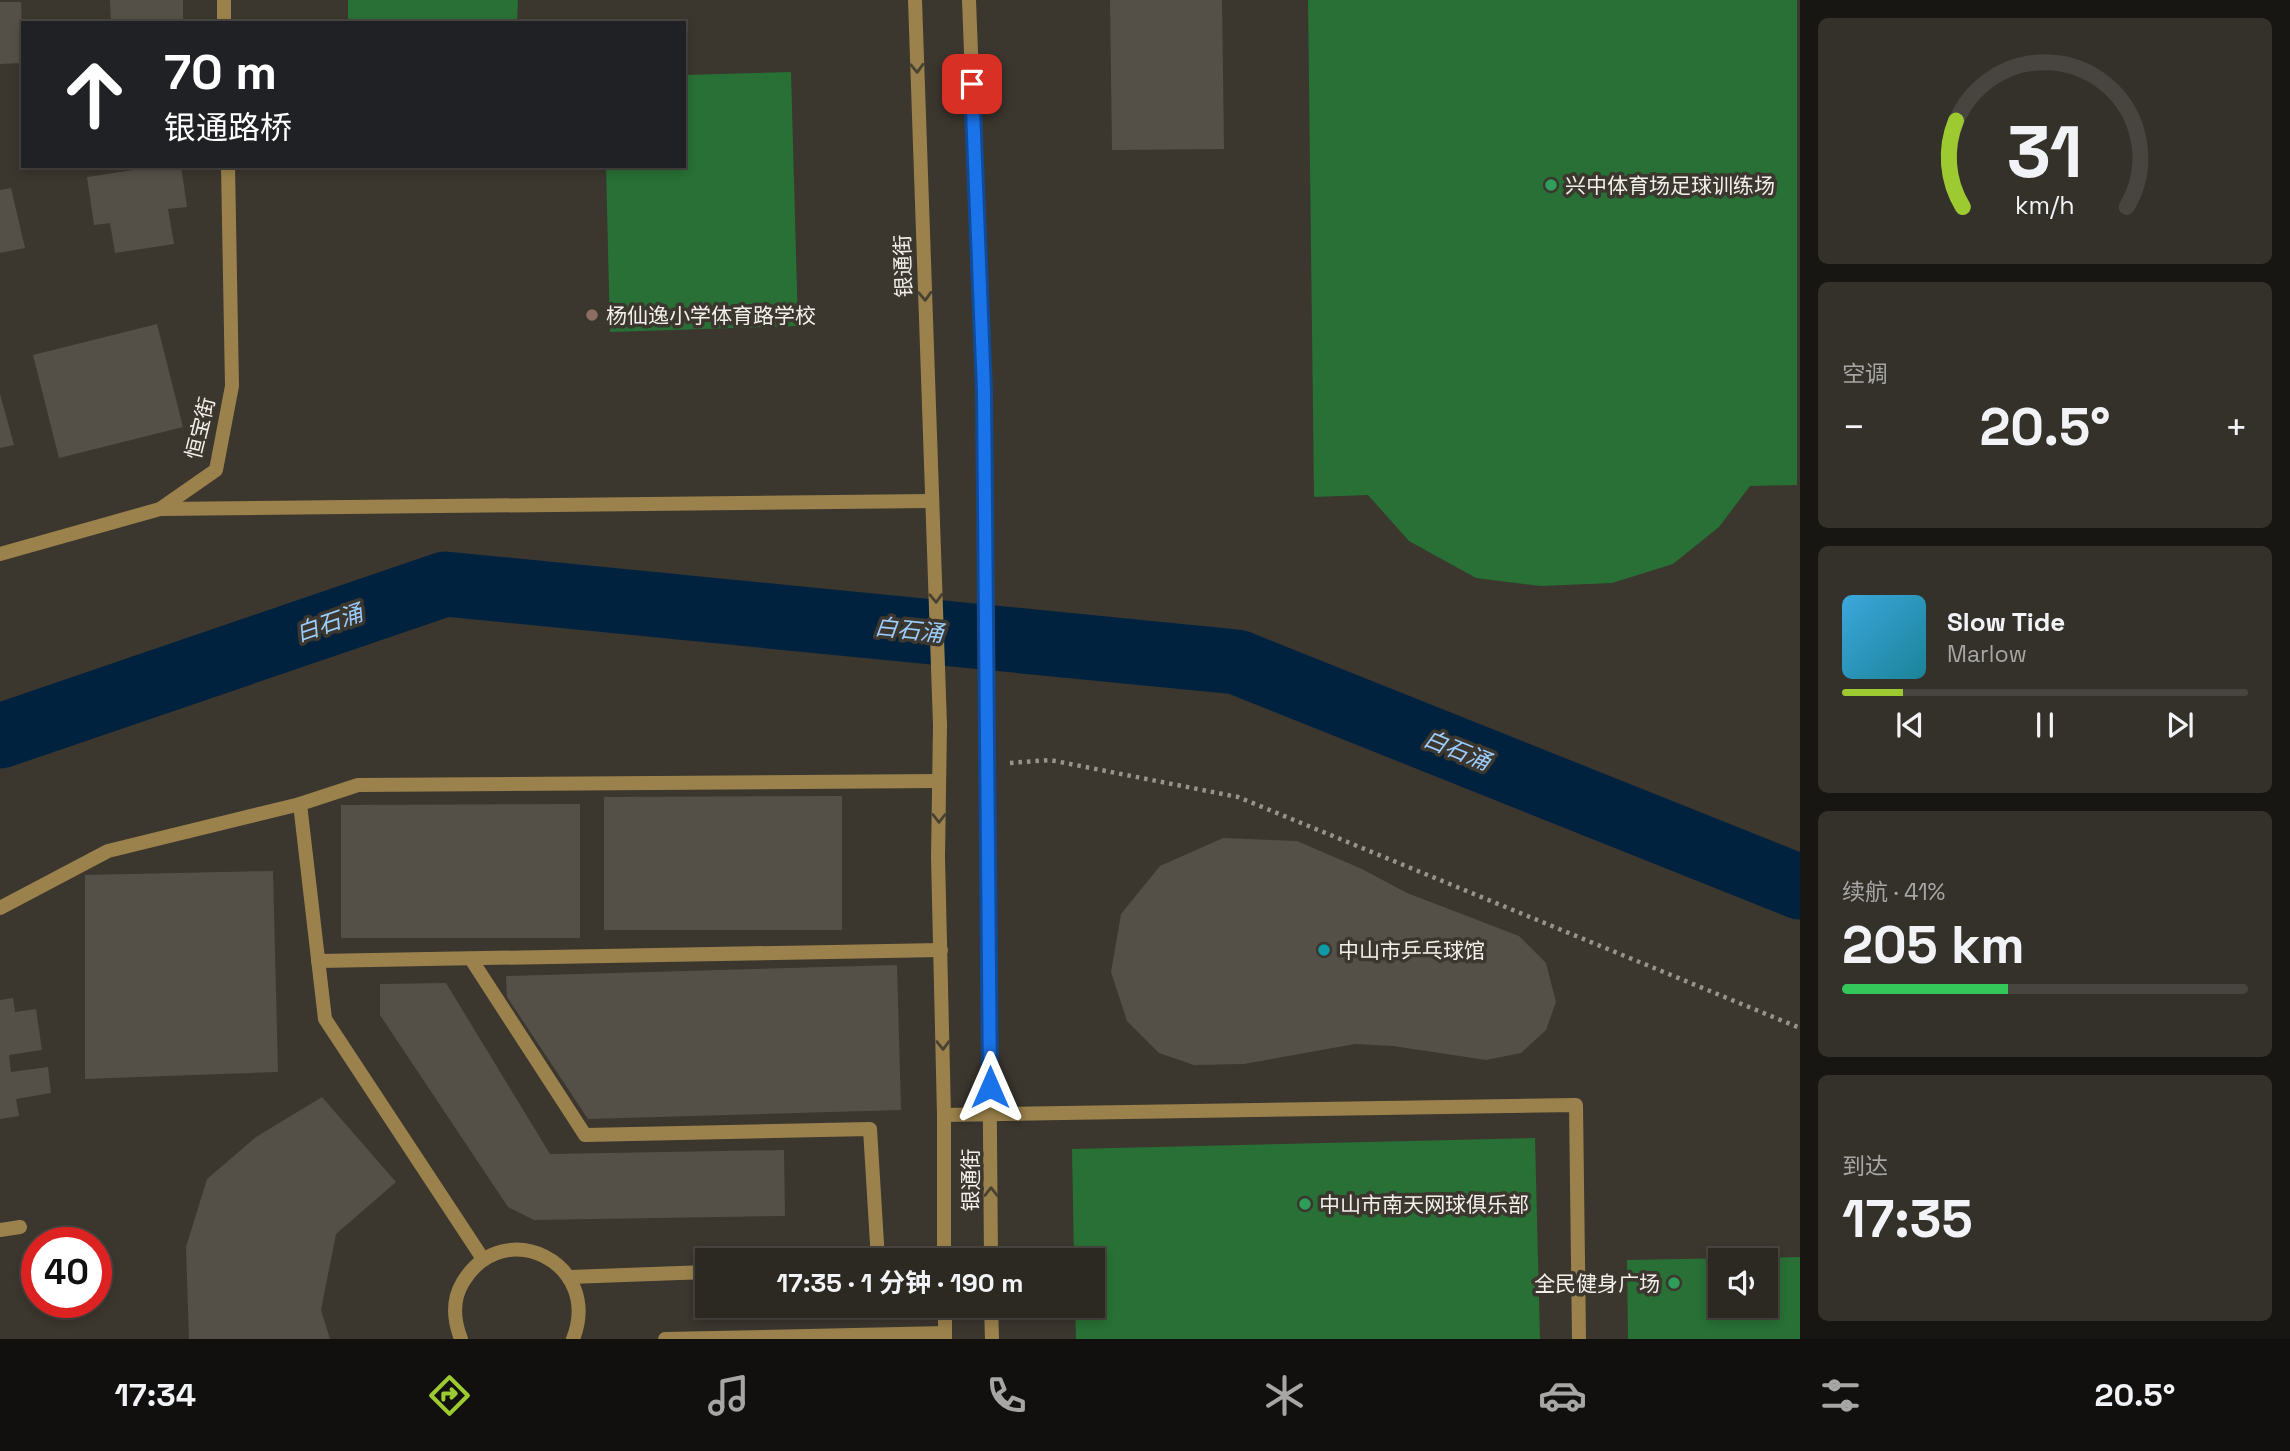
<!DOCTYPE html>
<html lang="zh">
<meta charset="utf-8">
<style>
:root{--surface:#2c2822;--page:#34302a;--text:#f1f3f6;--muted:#a6a6a5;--line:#484440;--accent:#9dca30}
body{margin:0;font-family:"Space Grotesk","Noto Sans SC",sans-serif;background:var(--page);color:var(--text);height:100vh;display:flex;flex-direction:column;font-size:26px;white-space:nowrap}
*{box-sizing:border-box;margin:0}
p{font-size:23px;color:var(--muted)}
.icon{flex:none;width:38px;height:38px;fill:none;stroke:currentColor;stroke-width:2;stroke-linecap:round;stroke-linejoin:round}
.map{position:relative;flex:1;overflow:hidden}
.side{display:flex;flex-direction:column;gap:18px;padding:18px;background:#181613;width:490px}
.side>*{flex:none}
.guide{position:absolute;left:21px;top:21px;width:665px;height:147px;border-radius:0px;box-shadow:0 4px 10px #0003,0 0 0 2px var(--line);background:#202124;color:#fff;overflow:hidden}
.tools{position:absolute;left:1708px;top:1248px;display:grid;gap:14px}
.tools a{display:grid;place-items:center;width:70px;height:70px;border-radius:0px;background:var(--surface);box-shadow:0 4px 10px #0003,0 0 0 2px var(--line);font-size:35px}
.speed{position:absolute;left:21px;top:1227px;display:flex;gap:14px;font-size:35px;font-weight:700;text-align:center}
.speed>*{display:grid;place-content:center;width:91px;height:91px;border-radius:50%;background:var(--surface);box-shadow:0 4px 10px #0003,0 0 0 2px var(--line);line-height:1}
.speed .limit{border:10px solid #d22;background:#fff;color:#111}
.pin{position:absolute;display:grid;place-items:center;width:60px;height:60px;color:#fff;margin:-30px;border-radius:14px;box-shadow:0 4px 10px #0006}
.me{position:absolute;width:77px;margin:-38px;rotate:0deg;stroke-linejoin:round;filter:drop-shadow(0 0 5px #0008)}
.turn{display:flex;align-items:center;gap:24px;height:147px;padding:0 28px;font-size:32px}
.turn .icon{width:91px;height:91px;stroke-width:2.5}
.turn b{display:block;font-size:49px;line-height:60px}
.big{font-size:52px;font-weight:700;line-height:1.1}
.side .tile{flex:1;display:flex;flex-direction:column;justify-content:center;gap:10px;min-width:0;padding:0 24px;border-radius:10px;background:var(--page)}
.side .dial{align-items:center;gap:0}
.dial svg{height:182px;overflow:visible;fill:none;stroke:var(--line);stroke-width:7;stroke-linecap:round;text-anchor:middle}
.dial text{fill:var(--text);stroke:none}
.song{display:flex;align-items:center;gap:21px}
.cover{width:84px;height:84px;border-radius:10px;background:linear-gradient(135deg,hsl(200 70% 55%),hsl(190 70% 35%))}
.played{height:7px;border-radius:4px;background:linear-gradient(90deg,var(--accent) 15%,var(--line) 15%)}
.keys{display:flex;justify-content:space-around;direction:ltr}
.heat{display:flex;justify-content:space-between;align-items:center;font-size:38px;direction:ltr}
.charge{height:10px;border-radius:5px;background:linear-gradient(90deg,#34c759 41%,var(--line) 0)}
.trip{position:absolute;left:695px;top:1248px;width:410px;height:70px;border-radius:0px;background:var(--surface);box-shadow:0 4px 10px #0003,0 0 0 2px var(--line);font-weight:700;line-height:70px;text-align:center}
.tabs{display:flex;height:112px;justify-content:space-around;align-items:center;background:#12100e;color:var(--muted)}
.tabs .icon{width:49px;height:49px}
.tabs .selected{color:var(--accent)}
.tabs b{font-size:32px;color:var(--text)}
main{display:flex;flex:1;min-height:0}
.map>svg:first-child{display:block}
.green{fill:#287035;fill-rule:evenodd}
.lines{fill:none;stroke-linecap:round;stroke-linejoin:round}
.river{stroke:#00223f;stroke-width:65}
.building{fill:#555047}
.path{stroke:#97938d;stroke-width:4.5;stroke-dasharray:3.5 5;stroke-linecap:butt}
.minor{stroke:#9b824c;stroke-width:14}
.tertiary{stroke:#9b824c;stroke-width:14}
.oneway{stroke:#494132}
.route-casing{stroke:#114b97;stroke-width:18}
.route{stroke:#1a73e8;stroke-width:12}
.leisure-dot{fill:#2e9e5b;stroke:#3b362e;stroke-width:2.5}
.education-dot{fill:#8d6e63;stroke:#3b362e;stroke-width:2.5}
.culture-dot{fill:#0f9aa8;stroke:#3b362e;stroke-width:2.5}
.labels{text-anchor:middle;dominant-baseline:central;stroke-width:7;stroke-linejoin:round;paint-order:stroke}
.poi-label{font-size:21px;fill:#f3f0eb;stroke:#3b362e;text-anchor:start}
.street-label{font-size:21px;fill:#f3f0eb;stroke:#3b362e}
.water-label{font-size:23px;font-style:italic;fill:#9accfd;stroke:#3b362e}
</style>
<main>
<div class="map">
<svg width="1800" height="1339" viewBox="0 0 1800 1339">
<rect width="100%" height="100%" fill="#3b362e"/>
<!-- green -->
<g class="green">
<polygon points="348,0 518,0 517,23 348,23"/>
<polygon points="1308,0 1797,0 1797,485 1750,486 1719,527 1673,564 1612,583 1541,586 1476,578 1409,541 1368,495 1314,497"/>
<polygon points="791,72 798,326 610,332 606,166 684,166 684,75"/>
<polygon points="1535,1138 1540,1339 1076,1339 1075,1306 1092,1306 1092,1260 1074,1260 1072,1149"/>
<path d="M1800,1257V1339H1628L1627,1260ZM1766,1260V1306H1720V1260Z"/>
</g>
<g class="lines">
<!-- river -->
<polyline class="river" points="0,736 445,584 1237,662 1800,887"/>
</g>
<!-- building -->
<g class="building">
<polygon points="110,0 183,0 183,23 111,23"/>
<polygon points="1110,0 1222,0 1224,149 1112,150"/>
<polygon points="0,2 21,2 23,63 0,64"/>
<polygon points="160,166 181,166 187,207 168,209 174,244 115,253 110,223 94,225 87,177"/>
<polygon points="11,188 25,248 0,253 0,190"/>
<polygon points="157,324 183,427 59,458 33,355"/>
<polygon points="0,394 14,445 0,448"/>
<polygon points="842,796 842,930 604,930 604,797"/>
<polygon points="580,804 580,938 341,938 341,805"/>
<polygon points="1223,838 1297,841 1362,869 1407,893 1519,936 1546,963 1556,1002 1546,1030 1521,1053 1486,1060 1393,1046 1355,1044 1244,1064 1194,1065 1159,1053 1127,1021 1111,972 1121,914 1160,866"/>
<polygon points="273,871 278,1072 85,1079 85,875"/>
<polygon points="897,965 901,1110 588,1119 507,997 506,976"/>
<polygon points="446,983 550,1154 784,1150 785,1216 534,1220 508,1207 380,1015 380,984"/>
<polygon points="13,998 15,1012 36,1009 42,1050 9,1055 11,1072 48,1067 51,1093 16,1099 19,1116 0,1119 0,1000"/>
<polygon points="322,1097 396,1182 336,1234 321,1310 330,1339 189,1339 186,1247 207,1179 256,1137"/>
</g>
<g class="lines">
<!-- path -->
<polyline class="path" points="1010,763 1050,760 1238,797 1800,1028"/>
<!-- minor -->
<g class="minor">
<polyline points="224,0 224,23"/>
<polyline points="160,509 931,501"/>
<polyline points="0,554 160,509 216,470 232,386 228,166"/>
<polyline points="300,804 325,1019 483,1259"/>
<polyline points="0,908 108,851 300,804 358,785 939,781"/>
<polyline points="471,959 585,1135 870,1129 878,1260"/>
<polyline points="318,961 941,950"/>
<polyline points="944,1115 1576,1105 1579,1339"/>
<polyline points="0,1230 20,1227"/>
<polyline points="570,1277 707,1272"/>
<path d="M461,1339C454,1321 452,1300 463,1282C504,1214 603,1263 573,1339"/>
<polyline points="665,1339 945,1333"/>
</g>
<!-- tertiary -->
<g class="tertiary">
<polyline points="915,0 940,725 938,857 944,1115 944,1260"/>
<polyline points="969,0 984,391 991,1260"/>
<polyline points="945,1306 945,1339"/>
<polyline points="991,1306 992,1339"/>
</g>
</g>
<!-- one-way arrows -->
<defs><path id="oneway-chevron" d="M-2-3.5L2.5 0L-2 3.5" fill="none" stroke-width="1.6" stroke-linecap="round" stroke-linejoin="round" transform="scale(1.75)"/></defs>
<g class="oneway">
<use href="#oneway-chevron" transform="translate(917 68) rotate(88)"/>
<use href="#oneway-chevron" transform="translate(925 296) rotate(88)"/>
<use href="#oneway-chevron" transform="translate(936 598) rotate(88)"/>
<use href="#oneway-chevron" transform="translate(939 818) rotate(90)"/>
<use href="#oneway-chevron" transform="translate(943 1045) rotate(89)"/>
<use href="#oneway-chevron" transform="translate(991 1192) rotate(-90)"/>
</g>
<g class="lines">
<!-- route casing -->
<g class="route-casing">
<polyline id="route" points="972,84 984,391 990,1087"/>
</g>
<!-- route -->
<use href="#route" class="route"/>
</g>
<!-- markers -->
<g class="leisure-dot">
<circle cx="1551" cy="185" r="7"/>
<circle cx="1305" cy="1204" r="7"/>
<circle cx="1674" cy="1283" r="7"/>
</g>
<circle class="education-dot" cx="592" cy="315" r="7"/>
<circle class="culture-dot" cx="1324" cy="950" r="7"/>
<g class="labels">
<!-- poi labels -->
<g class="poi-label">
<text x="1565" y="185">兴中体育场足球训练场</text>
<text x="606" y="315">杨仙逸小学体育路学校</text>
<text x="1338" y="950">中山市乒乓球馆</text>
<text x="1319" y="1204">中山市南天网球俱乐部</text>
<text x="1660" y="1283" text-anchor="end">全民健身广场</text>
</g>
<!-- street labels -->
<g class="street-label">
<text transform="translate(903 266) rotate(-92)">银通街</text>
<text transform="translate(200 428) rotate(-76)">恒宝街</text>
<text transform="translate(970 1180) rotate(-90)">银通街</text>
</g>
<!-- water labels -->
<g class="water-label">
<text transform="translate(329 623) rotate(-19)">白石涌</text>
<text transform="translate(909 630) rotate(6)">白石涌</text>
<text transform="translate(1457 750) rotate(22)">白石涌</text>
</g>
</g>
</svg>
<div class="tools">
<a><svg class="icon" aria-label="sound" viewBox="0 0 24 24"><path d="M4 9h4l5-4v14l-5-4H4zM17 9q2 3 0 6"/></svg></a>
</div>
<div class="speed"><div class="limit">40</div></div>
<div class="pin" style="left:972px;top:84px;background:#d93025"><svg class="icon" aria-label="arrive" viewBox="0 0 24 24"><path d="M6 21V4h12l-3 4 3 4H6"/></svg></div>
<svg class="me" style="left:990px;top:1087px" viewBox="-20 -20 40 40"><path d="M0-17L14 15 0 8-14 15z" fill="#1a73e8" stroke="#fff" stroke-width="4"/></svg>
<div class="trip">17:35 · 1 分钟 · 190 m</div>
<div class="guide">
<div class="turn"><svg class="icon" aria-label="ahead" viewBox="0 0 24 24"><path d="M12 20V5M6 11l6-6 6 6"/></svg><div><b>70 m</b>银通路桥</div></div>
</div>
</div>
<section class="side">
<div class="tile dial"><svg viewBox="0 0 100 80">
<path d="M14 69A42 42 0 1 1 86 69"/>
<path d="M14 69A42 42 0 0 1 11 31" stroke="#9dca30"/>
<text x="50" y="56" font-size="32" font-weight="700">31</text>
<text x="50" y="72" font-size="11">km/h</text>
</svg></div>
<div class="tile"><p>空调</p>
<div class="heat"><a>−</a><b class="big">20.5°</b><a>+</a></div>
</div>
<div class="tile">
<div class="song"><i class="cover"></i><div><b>Slow Tide</b><p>Marlow</p></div></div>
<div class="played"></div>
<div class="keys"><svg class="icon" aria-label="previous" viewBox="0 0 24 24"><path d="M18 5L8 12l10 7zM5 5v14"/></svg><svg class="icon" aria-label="pause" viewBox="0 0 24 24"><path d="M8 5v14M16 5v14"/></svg><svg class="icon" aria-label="next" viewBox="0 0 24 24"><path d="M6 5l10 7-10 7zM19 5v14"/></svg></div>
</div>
<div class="tile"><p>续航 · 41%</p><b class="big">205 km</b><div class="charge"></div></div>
<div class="tile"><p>到达</p><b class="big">17:35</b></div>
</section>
</main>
<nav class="tabs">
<b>17:34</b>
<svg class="icon selected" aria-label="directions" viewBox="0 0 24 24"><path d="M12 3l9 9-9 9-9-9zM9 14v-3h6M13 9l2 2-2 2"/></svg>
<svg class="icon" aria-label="music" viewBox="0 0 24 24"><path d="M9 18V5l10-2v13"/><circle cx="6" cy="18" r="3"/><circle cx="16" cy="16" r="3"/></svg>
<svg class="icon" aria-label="phone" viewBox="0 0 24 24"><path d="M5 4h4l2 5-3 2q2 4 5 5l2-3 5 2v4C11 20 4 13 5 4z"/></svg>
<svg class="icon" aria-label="climate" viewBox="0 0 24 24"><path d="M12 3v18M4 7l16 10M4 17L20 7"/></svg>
<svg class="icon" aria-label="car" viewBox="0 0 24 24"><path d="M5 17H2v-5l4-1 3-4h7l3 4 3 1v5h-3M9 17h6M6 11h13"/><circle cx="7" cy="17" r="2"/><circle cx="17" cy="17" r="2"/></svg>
<svg class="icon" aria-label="filters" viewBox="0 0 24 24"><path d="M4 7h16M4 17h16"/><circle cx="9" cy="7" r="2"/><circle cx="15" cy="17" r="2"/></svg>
<b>20.5°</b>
</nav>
